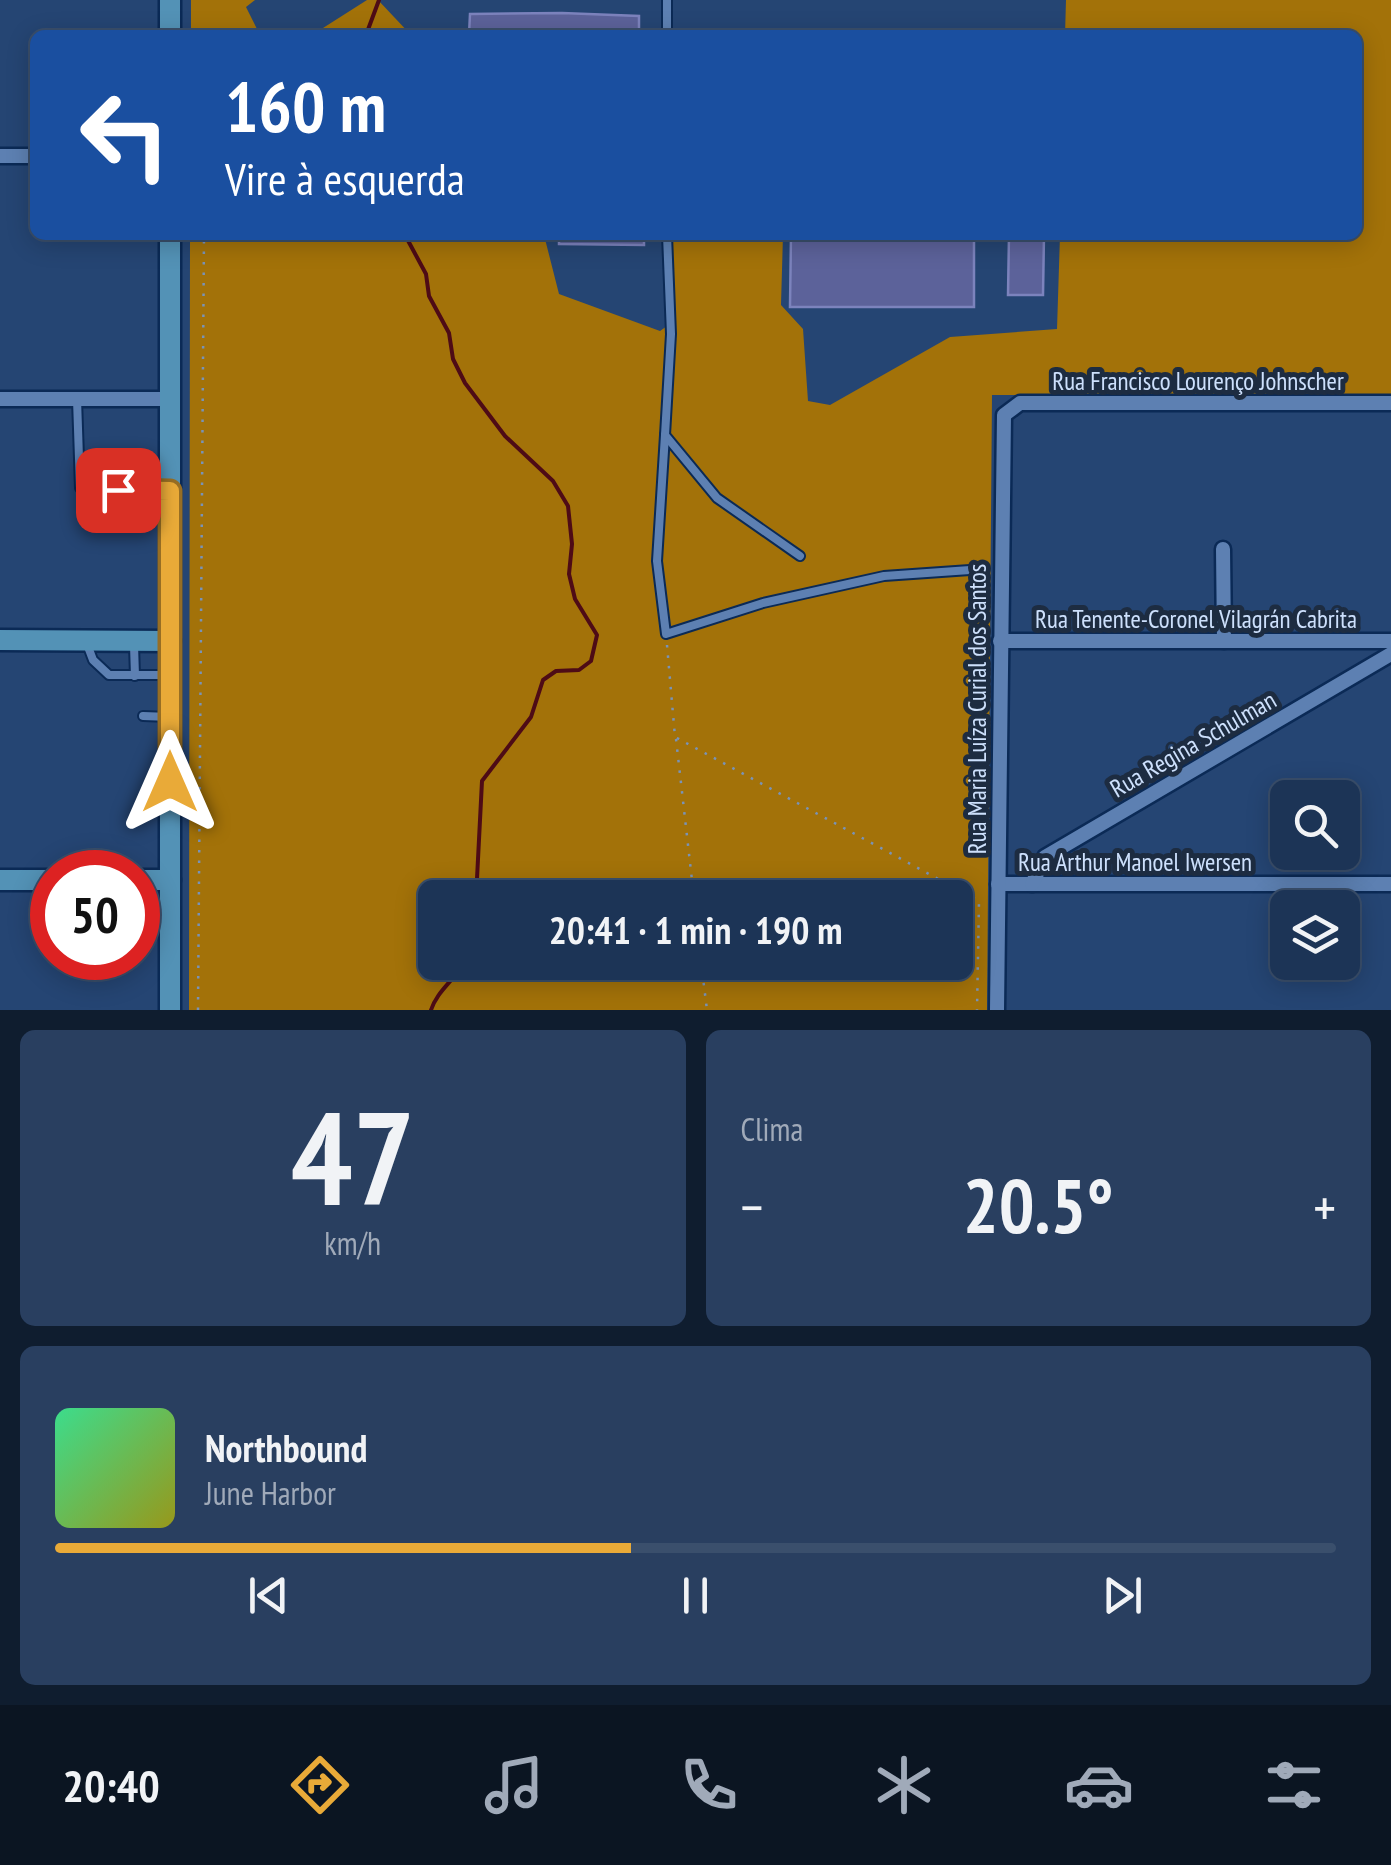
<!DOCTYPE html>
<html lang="pt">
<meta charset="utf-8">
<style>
:root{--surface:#1c3456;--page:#293f60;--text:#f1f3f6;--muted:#a0aab9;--line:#3a4f6c;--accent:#e9aa38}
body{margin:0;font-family:"PT Sans Narrow",sans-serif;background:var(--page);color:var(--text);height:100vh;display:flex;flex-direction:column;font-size:38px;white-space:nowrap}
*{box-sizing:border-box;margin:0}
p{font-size:32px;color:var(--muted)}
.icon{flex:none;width:55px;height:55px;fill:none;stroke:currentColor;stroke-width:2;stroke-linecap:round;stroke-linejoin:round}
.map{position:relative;height:1010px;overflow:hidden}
.sheet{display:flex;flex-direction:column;gap:20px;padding:20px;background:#0f1d2f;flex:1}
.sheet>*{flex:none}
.banner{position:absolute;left:30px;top:30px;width:1332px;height:210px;border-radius:15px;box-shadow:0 5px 25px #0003,0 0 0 2px var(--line);background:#1a4fa0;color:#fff;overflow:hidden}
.tools{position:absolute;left:1270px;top:780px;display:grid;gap:20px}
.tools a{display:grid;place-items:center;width:90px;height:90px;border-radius:15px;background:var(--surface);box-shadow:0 5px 25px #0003,0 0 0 2px var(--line);font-size:50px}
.speed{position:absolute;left:30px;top:850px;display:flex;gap:20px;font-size:50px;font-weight:700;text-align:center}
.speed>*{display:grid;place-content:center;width:130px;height:130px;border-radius:50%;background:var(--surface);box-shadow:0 5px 25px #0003,0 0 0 2px var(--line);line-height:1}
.speed .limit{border:15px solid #d22;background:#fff;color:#111}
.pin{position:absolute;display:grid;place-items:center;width:85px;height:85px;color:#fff;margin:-42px;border-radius:20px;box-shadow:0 5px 15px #0006}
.me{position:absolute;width:110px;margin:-55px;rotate:0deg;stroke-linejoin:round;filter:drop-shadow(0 0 8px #0008)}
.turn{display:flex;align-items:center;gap:35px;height:210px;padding:0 30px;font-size:45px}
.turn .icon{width:130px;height:130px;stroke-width:2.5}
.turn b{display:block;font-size:70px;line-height:85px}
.big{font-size:75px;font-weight:700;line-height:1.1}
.sheet .card{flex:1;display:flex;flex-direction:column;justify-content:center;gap:15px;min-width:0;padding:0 35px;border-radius:15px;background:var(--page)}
.sheet .dial{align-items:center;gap:0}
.dial b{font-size:130px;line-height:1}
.song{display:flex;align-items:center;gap:30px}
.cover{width:120px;height:120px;border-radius:15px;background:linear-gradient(135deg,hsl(150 70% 55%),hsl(60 70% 35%))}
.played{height:10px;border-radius:5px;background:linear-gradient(90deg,var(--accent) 45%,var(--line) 45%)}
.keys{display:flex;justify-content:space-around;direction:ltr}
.heat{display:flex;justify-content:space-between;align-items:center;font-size:55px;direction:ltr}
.sheet .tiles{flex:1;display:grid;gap:20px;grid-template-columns:1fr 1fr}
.card:last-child{grid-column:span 2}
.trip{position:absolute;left:418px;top:880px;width:555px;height:100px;border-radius:15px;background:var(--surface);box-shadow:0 5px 25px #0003,0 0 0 2px var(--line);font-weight:700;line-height:100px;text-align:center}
.dock{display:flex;height:160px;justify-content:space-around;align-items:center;background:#0b1522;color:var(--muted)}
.dock .icon{width:70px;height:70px}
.dock .selected{color:var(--accent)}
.dock b{font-size:45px;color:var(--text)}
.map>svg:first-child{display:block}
.forest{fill:#a37209;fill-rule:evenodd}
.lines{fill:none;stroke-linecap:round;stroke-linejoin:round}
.stream{stroke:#4e0b16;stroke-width:4}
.building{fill:#5c629a;stroke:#7c83bd;stroke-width:2.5}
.lane-casing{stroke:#0b2a56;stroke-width:12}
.street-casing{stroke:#0b2a56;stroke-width:19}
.secondary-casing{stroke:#0b2a56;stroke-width:25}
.path{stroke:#7993b8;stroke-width:2.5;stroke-dasharray:2.5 8;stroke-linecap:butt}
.lane{stroke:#5d80b2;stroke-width:8}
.street{stroke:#5d80b2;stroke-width:14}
.secondary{stroke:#5392b6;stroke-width:20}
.route-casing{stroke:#976e24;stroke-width:25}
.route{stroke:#e9aa38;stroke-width:18}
.labels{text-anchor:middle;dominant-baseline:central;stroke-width:10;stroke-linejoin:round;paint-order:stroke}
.street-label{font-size:25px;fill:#cde0fc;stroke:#1d2c41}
</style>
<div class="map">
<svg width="1391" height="1010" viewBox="0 0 1391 1010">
<rect width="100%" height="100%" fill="#254573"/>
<!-- forest -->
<g class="forest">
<polygon points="191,0 255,0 246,7 260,35 191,35"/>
<polygon points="367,0 378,0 411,35 312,35"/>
<path d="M1066,0H1391V394L992,395L987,1010H189L190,235H544L559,294L660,331L667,326L664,235H783L781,305L803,329L808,401L830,405L950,337L1057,329L1060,235H1358V35H1065ZM435,898H955V962H435Z"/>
</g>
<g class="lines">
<!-- stream -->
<g class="stream">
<polyline points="366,35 379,0"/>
<polyline points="405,235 426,274 429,296 449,333 453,359 465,383 505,436 553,481 568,506 572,544 569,574 575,599 597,635 591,661 579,670 556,671 543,680 531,717 482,781 476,898"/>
<path d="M431,1010C437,991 454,981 464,962"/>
</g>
</g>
<!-- building -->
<g class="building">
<polygon points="562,13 639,16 639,35 469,35 470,14"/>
<polygon points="559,235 644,235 644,245 559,244"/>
<polygon points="791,235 974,235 974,307 790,307"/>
<polygon points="1009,235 1044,235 1043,295 1008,295"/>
</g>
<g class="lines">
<!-- lane casing -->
<g class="lane-casing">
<g id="lane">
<polyline points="667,35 667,0"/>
<polyline points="667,235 671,334 665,435 717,498 800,556"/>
<polyline points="77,399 80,488 170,491"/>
<polyline points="665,435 657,561 666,634 763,603 884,576 970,570"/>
<polyline points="87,644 93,660 109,675 170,675"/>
<polyline points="134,645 135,676"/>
<polyline points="143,716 170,717"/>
</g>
</g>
<!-- street casing -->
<g class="street-casing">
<g id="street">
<polyline points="0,156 35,156"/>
<polyline points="0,399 170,399"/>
<polyline points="1223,549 1224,641"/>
<polyline points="1000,641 1391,641"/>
<polyline points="998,884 1391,884"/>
<polyline points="1032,884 1045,857 1391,654"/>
<polyline points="997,1010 1004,415 1020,403 1391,403"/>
</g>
</g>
<!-- secondary casing -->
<g class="secondary-casing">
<g id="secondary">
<polyline points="170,35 170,0"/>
<polyline points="0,640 170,641"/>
<polyline points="0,880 52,880"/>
<polyline points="138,880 170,880"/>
<polyline points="170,1010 170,235"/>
</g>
</g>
<!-- path -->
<g class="path">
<polyline points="667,645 675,737 979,901 977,1010"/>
<polyline points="676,739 694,898"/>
<polyline points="701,962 707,1010"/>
<polyline points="198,1010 204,235"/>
</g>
<!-- lane -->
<use href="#lane" class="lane"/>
<!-- street -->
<use href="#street" class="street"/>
<!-- secondary -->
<use href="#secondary" class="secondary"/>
</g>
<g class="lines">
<!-- route casing -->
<g class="route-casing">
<polyline id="route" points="118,490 170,491 170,782"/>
</g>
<!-- route -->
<use href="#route" class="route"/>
</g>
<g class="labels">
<!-- street labels -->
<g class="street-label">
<text x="1198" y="381">Rua Francisco Lourenço Johnscher</text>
<text x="1196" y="619">Rua Tenente-Coronel Vilagrán Cabrita</text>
<text transform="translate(977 709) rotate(-90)">Rua Maria Luíza Curial dos Santos</text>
<text transform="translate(1193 744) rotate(-30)">Rua Regina Schulman</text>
<text x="1135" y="862">Rua Arthur Manoel Iwersen</text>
</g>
</g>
</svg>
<div class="tools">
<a><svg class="icon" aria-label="search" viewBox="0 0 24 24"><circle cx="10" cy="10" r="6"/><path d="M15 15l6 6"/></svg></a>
<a><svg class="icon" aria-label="layers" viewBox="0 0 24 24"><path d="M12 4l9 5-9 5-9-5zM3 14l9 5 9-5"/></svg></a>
</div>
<div class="speed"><div class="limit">50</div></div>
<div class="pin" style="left:118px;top:490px;background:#d93025"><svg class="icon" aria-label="arrive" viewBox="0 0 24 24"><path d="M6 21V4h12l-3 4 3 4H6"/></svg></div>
<svg class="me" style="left:170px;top:782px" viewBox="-20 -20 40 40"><path d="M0-17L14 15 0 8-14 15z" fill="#e9aa38" stroke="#fff" stroke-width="4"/></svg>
<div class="trip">20:41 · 1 min · 190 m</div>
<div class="banner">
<div class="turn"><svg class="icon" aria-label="left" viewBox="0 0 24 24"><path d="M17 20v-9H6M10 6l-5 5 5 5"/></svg><div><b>160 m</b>Vire à esquerda</div></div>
</div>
</div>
<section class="sheet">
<div class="tiles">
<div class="card dial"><b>47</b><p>km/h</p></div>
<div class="card"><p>Clima</p>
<div class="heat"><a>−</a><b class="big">20.5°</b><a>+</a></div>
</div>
<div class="card">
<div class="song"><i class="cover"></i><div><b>Northbound</b><p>June Harbor</p></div></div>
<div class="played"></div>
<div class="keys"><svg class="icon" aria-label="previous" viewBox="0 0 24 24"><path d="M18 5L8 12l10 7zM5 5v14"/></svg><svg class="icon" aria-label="pause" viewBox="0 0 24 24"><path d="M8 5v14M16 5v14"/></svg><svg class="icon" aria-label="next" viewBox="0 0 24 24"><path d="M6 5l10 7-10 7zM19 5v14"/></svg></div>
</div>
</div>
</section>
<nav class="dock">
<b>20:40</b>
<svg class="icon selected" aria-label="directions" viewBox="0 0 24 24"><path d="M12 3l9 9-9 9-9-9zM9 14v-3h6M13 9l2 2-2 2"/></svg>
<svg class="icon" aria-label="music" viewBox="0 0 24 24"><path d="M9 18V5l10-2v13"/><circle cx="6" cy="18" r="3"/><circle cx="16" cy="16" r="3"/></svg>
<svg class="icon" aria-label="phone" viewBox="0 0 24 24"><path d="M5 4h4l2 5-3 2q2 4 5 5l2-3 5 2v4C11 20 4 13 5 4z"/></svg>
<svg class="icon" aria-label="climate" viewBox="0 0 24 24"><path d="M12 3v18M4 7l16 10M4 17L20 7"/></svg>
<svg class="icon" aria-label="car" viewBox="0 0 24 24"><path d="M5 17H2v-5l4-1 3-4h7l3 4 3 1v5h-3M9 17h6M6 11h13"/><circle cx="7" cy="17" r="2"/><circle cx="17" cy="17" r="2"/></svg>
<svg class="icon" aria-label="filters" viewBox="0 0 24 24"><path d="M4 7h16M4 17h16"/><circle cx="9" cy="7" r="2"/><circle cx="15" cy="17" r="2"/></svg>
</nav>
